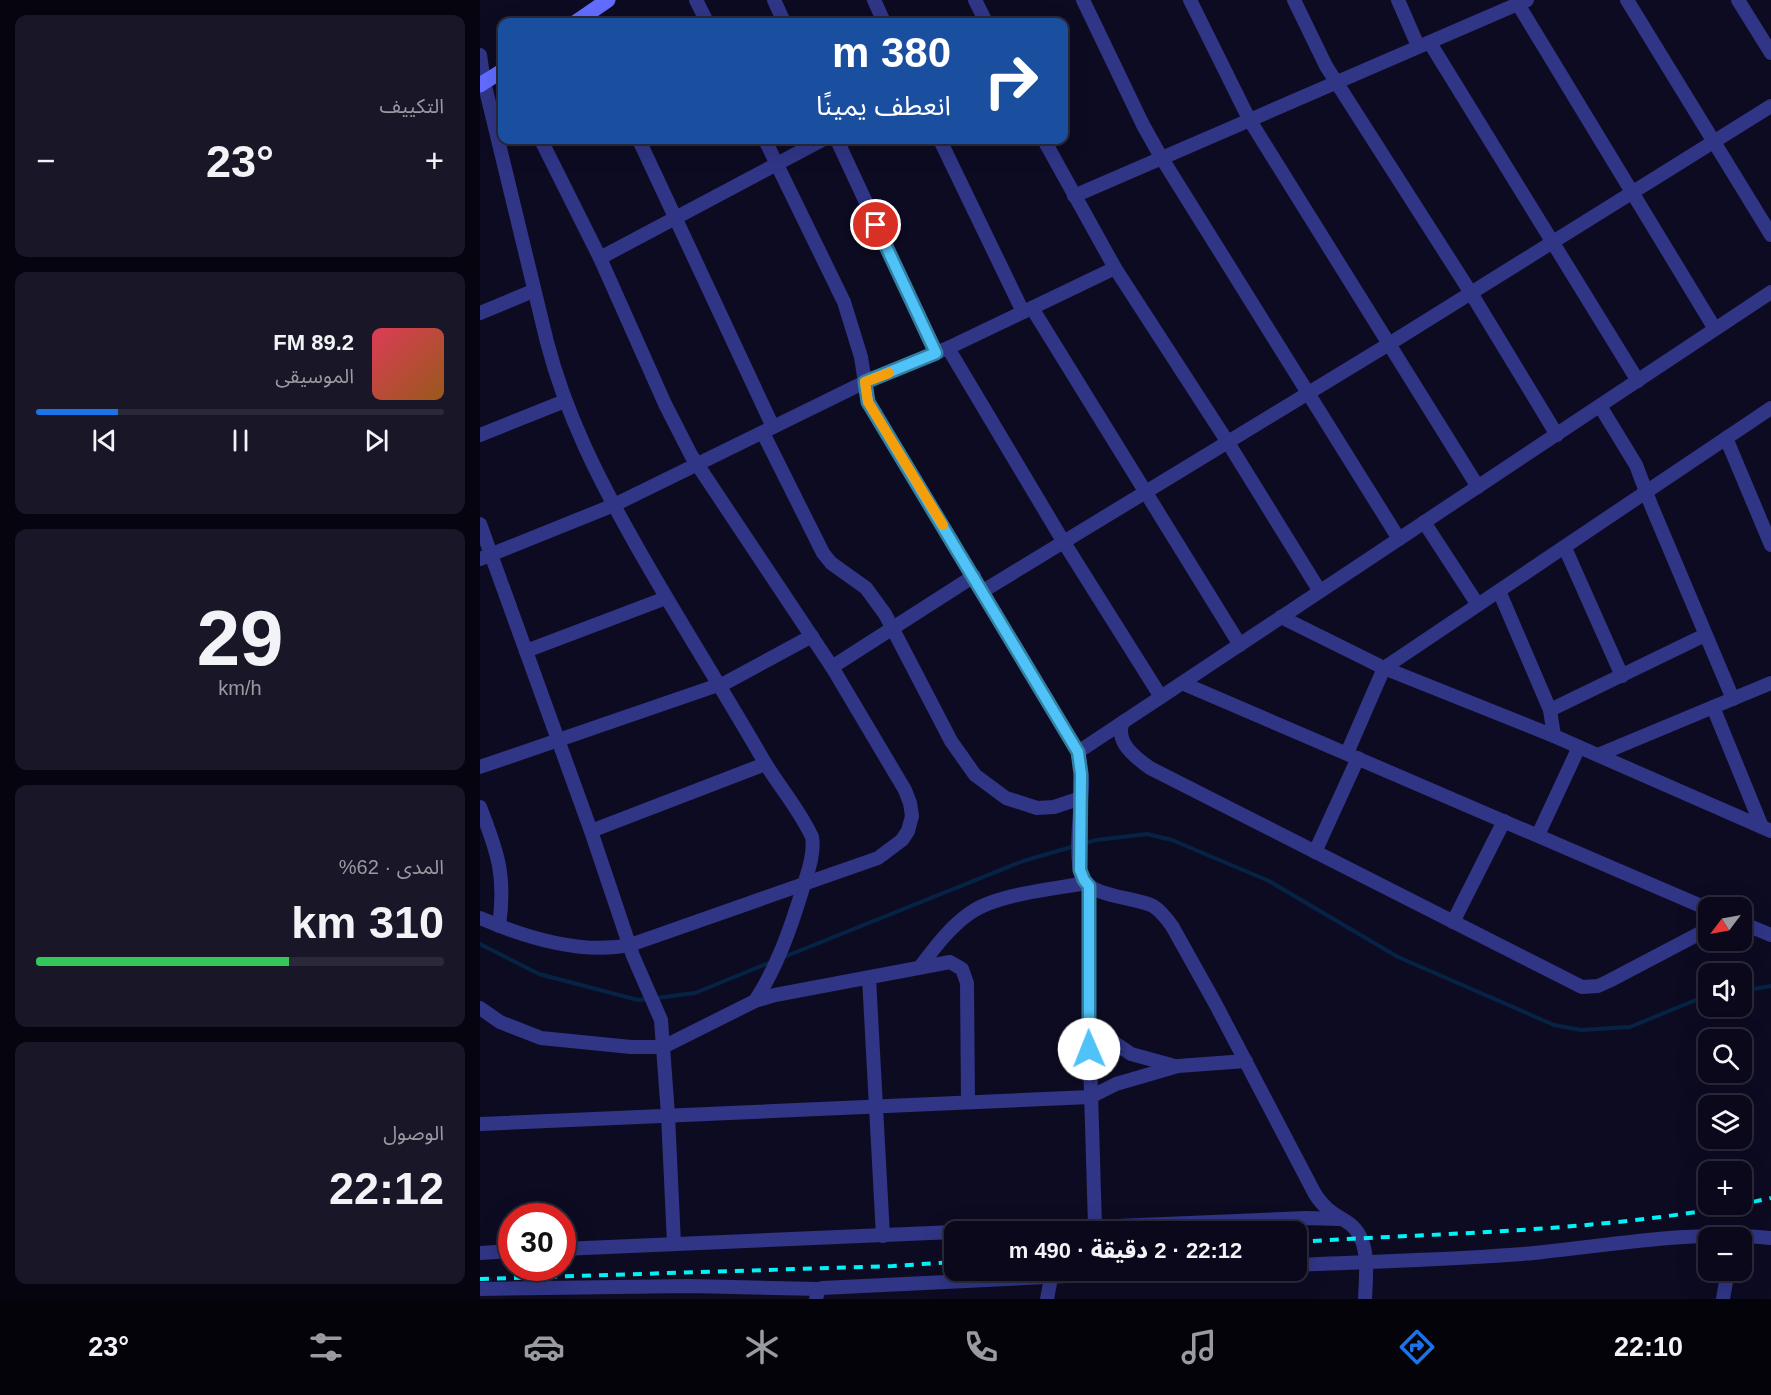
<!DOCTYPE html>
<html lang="ar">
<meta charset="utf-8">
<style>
:root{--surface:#0a081a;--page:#181627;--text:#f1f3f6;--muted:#999aa2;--line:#2a2939;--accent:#1a73e8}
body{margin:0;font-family:Helvetica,"Noto Sans Arabic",sans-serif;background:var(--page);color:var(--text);direction:rtl;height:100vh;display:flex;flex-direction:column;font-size:22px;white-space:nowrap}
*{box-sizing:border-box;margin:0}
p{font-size:20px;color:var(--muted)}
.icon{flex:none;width:33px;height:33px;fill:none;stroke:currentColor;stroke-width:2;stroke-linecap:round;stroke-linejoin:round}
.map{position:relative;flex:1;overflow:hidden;direction:ltr}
.panel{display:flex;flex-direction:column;gap:15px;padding:15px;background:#06040e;width:480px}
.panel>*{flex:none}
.banner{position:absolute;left:18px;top:18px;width:570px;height:126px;border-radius:12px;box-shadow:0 6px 24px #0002,0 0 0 2px var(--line);direction:rtl;background:#1a4fa0;color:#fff;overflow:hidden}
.needle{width:39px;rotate:238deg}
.buttons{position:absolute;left:1218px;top:897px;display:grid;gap:12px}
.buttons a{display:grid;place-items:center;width:54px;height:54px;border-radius:12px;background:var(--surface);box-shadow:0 6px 24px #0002,0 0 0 2px var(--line);font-size:30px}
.speed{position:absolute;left:18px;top:1203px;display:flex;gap:12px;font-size:30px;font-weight:700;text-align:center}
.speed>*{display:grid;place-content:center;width:78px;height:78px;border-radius:50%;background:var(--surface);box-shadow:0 6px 24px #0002,0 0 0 2px var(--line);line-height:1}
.speed .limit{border:9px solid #d22;background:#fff;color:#111}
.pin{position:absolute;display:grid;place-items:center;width:51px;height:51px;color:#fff;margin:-26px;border:3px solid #fff;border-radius:50%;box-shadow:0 2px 6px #0007}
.me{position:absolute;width:66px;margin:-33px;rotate:359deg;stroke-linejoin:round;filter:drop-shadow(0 0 4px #0008)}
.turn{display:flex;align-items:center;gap:21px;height:126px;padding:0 18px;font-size:27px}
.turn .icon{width:78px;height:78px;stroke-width:2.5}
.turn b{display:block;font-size:42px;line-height:51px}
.big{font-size:45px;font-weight:800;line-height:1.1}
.panel .widget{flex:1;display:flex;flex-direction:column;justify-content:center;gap:9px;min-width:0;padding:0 21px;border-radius:12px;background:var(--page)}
.panel .dial{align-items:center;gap:0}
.dial b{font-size:78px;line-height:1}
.song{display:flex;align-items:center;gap:18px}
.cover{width:72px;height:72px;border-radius:9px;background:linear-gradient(135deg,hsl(350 70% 55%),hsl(30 70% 35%))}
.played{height:6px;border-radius:3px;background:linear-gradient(90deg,var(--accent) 20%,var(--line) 20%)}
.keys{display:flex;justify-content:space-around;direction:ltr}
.heat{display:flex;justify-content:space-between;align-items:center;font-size:33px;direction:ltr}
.charge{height:9px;border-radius:4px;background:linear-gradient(90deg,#34c759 62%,var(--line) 0)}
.trip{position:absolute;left:464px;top:1221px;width:363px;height:60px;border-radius:12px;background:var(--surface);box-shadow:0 6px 24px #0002,0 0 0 2px var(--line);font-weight:800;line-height:60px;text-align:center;direction:rtl}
.tabs{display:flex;height:96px;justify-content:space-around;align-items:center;background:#04030a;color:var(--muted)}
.tabs .icon{width:42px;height:42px}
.tabs .active{color:var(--accent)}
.tabs b{font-size:27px;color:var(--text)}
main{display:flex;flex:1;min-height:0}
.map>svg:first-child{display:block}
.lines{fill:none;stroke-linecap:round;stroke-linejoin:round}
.stream{stroke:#062346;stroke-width:4}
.street{stroke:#303586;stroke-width:14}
.secondary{stroke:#626cff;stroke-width:15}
.rail{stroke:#00f3f6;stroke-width:4;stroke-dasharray:9 8;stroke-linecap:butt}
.route-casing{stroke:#337fa1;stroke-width:15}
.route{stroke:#4fc3f7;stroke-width:10}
.slow{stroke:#f59e0b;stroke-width:10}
</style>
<main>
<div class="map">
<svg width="1291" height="1299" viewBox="0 0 1291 1299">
<rect width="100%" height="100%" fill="#0d0b22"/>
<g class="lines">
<!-- stream -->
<g class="stream">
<polyline points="0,944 59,974 158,1000 169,999"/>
<polyline points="304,957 543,861 616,840 667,834 692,840 789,881 918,957 1074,1025 1101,1030 1150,1027 1228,995"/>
<polyline points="1262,991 1291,986"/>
<polyline points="176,998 215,993 291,962"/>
</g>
<!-- street -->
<g class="street">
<polyline points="216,0 227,22"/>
<polyline points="294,0 304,22"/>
<polyline points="394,0 404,22"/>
<polyline points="495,0 506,22"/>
<polyline points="603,0 663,125 681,157 919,539"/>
<polyline points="710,0 769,119 998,487"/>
<polyline points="814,0 846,66 991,293 1077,435"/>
<polyline points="918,0 938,46"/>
<polyline points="1147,0 1291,235"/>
<polyline points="1258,0 1291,53"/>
<polyline points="1038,4 1235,329"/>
<polyline points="950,43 1158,381"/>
<path d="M0,55L4,82L67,342C86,415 119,480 156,545C196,616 240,685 281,756C296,783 319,808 332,837C335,854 327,874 322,891C310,930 297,967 275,1001"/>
<polyline points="159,140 293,427"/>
<path d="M285,140L364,302L381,357L388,402L598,752C600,763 602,773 602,784C601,806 594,858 602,877C610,897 655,897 673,906C681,911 687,919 692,926L735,1003L835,1194C845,1210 855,1214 870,1224C891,1240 886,1275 885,1299"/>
<polyline points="357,140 456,353"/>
<polyline points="460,140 543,312"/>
<polyline points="564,140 635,268 747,441 839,590"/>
<polyline points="594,196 1047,0"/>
<polyline points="120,258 342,140"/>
<polyline points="552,308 760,645"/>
<polyline points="0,313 53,291"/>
<polyline points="468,348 583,541 681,697"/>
<polyline points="1120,406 1156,465 1171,505 1253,699"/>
<polyline points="283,433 343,553 351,563 386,588 405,614 471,741 495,775 526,798 557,808 574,807 601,798"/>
<polyline points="0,435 85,401"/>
<polyline points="1246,438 1291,545"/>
<polyline points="944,522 998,605"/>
<polyline points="0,524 111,831 153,956 181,1020 188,1115 194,1244"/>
<polyline points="1085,548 1142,676"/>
<polyline points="0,559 134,505 385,382 468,348 635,268"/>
<polyline points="503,591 909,344 1291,106"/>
<polyline points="1019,591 1070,710 1074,736"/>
<polyline points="801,617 904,668 1074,736 1291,831"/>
<polyline points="46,651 186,598"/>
<polyline points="352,667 494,576"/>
<polyline points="702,683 1228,909"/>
<polyline points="1233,707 1282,827"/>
<polyline points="1070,710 1225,635"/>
<path d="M643,722C634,742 656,758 670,768L1102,987L1118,986L1129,981L1228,929"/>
<polyline points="598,752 1291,292"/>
<polyline points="867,753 904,668 1291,408"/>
<polyline points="1118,755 1291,683"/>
<polyline points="0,767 247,682 332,636"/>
<path d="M0,807C18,853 26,876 19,926"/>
<polyline points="111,831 285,764"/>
<polyline points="1058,835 1099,747"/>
<polyline points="835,852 878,758"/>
<polyline points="609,886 609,1025 615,1226"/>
<path d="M0,918C44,937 101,955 150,945L398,858L422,840L428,831L432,816L430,803L425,790L352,667L211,455L185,404L120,258L61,140"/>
<polyline points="973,922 1024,821"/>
<polyline points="1262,923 1291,935"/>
<path d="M440,967C455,947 470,927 490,913C517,894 573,889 606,883"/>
<polyline points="389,978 403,1236"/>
<polyline points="0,1008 20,1022 61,1038 151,1047 183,1047 275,1001 295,995 470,962 482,969 487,983 488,1102"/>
<polyline points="609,1025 651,1054 695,1066"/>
<polyline points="0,1124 610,1097 636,1084 698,1066 766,1061"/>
<polyline points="494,1232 825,1218 860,1219"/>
<polyline points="82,1249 474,1232"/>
<polyline points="0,1253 32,1251"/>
<path d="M816,1265C895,1261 975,1260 1054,1253C1133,1245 1212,1230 1291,1238"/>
<polyline points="0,1289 210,1286 339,1289"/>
<polyline points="336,1299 338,1291 342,1288 711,1270"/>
<polyline points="567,1299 571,1278"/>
<polyline points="1243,1299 1248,1270"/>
</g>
<!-- secondary -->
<g class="secondary">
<polyline points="96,22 128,0"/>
<polyline points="0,85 22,71"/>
</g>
<!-- rail -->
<g class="rail">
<path d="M816,1242C974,1232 1137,1232 1291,1198"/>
<polyline points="0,1279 413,1266 474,1262"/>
</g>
</g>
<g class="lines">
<!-- route casing -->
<g class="route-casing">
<polyline id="route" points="396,225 456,353 385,382 388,402 598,752 601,774 600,870 604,880 609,886 609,1049"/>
</g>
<!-- route -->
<use href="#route" class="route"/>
<!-- slow -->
<polyline class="slow" points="409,373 385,382 388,402 463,525"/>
</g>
</svg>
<div class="buttons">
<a><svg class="needle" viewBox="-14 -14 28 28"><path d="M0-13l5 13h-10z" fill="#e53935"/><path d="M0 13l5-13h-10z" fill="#999aa2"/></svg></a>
<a><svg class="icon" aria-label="sound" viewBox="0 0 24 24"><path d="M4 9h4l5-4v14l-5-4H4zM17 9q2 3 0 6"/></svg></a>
<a><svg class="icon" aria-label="search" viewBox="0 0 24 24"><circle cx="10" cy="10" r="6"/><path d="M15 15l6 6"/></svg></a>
<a><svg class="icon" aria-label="layers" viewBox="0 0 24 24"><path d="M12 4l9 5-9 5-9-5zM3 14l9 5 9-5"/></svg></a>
<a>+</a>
<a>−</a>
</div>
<div class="speed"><div class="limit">30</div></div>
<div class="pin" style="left:396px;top:225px;background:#d93025"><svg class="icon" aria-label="arrive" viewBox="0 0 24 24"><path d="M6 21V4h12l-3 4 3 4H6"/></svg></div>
<svg class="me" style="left:609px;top:1049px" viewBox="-20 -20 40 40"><circle r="19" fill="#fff"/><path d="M0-13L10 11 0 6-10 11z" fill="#4fc3f7"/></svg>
<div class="trip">22:12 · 2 دقيقة · 490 m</div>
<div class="banner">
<div class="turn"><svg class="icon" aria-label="right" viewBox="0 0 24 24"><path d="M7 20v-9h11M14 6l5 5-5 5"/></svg><div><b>380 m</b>انعطف يمينًا</div></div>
</div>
</div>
<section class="panel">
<div class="widget"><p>التكييف</p>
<div class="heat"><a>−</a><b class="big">23°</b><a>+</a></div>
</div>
<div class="widget">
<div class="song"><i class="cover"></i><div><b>89.2 FM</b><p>الموسيقى</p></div></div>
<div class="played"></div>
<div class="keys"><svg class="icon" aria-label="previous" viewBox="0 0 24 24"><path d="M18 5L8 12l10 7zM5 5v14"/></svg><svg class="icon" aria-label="pause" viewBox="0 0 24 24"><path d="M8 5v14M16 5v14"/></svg><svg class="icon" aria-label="next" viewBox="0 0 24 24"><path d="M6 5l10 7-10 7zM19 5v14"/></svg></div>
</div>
<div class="widget dial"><b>29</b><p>km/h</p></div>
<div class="widget"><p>المدى · 62%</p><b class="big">310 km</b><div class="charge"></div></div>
<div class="widget"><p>الوصول</p><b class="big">22:12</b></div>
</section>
</main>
<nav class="tabs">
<b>22:10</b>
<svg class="icon active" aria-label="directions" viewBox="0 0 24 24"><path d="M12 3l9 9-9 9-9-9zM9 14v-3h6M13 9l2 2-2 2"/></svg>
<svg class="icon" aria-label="music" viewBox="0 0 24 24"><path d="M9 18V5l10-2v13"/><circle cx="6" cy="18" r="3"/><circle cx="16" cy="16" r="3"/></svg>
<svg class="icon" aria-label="phone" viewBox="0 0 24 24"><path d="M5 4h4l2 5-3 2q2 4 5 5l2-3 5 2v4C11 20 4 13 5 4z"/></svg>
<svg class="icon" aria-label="climate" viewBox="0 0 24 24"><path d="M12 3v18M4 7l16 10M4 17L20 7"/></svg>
<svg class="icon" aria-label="car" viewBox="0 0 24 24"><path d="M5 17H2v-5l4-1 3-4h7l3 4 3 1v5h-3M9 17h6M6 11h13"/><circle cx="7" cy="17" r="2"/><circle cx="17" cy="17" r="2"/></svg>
<svg class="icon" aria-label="filters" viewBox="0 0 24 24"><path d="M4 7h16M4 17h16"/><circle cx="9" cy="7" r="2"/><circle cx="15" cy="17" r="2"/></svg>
<b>23°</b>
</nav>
